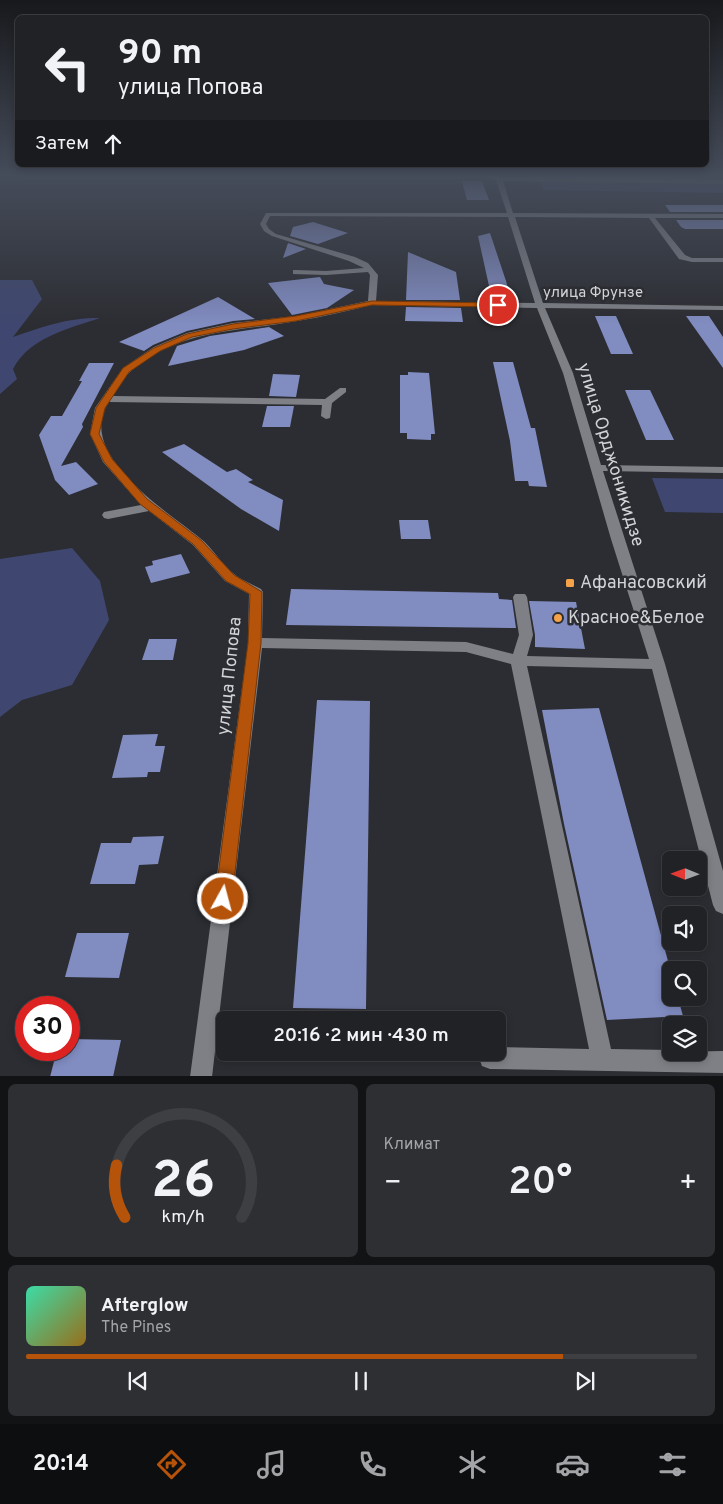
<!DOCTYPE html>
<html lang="ru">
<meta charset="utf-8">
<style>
:root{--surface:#212226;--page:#2d2f32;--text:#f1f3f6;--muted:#a2a4a7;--line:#3e3f43;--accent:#b45309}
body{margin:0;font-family:Overpass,sans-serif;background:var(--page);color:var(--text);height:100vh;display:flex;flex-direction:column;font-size:19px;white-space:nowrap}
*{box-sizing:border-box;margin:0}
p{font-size:16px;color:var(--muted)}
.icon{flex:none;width:28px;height:28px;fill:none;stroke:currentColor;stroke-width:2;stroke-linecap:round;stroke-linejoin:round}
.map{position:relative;height:1076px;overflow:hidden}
.details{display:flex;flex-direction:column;gap:8px;padding:8px;background:#121315;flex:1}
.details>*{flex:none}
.banner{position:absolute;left:15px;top:15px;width:694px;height:152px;border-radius:8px;box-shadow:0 2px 8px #0003,0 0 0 1px var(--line);background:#212226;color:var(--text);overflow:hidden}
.needle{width:32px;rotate:271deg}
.fabs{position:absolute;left:662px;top:851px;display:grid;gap:10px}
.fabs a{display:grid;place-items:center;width:45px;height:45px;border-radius:8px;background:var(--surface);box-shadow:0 2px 8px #0003,0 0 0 1px var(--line);font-size:25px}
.speed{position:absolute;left:15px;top:996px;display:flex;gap:10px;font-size:25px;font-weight:700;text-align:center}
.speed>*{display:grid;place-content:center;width:65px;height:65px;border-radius:50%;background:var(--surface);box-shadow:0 2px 8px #0003,0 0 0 1px var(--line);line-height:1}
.speed .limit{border:8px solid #d22;background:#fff;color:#111}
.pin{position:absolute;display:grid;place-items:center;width:42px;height:42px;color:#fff;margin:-21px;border:2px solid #fff;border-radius:50%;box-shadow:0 1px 5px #0007}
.me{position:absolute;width:55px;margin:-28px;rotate:7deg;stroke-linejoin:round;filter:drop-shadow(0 0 4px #0008)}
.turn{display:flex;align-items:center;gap:18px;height:105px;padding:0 20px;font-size:22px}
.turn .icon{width:65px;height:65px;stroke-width:2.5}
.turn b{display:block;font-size:35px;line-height:42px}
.then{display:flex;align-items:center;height:48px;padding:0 20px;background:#0003;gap:10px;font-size:19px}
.big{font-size:38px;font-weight:600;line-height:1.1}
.details .card{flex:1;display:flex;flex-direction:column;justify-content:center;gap:8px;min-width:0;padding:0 18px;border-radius:8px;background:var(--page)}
.details .dial{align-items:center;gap:0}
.dial svg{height:130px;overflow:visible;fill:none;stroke:var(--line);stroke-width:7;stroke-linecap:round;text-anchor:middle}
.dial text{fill:var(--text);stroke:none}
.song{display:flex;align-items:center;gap:15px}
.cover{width:60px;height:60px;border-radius:8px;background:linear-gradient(135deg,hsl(160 70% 55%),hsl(40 70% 35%))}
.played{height:5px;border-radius:2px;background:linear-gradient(90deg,var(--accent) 80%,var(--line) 80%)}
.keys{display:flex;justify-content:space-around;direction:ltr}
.heat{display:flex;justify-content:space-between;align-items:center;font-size:28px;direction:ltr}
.details .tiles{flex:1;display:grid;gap:8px;grid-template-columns:1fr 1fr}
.card:last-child{grid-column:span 2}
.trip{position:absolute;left:216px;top:1011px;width:290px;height:50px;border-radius:8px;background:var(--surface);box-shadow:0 2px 8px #0003,0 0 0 1px var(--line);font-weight:600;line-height:50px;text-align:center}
.tabs{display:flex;height:80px;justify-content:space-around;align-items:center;background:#0d0e0f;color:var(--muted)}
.tabs .icon{width:35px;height:35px}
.tabs .selected{color:var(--accent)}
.tabs b{font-size:22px;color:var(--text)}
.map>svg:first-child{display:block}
.green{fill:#3f4770}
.building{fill:#818cc1}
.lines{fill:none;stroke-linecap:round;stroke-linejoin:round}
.minor{fill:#7e8086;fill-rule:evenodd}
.route{fill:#b45309;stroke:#753606}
.poi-dot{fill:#f6a248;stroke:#2c2d32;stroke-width:2}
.labels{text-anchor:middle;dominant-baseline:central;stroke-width:5;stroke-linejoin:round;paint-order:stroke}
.far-street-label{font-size:15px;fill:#d2d3d6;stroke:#2c2d32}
.street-label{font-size:18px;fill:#d2d3d6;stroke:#2c2d32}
.poi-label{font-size:18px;fill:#d2d3d6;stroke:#2c2d32;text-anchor:start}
</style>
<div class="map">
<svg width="723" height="1077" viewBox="0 0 723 1077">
<rect width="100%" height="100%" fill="#2c2d32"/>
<!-- green -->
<g class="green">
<polygon points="537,174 723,174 723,193 543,190"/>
<path d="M0,280H32L42,299L13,337C45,326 66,318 100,318C68,329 30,337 13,369L17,379L0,394Z"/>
<polygon points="652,478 723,479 723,513 665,512"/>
<polygon points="72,548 100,581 109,620 72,685 22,700 0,717 0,559"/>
</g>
<!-- building -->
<g class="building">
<polygon points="462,181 482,181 489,200 467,200"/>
<polygon points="665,205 723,205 723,212 670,212"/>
<polygon points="676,220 723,220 723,229 685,229 681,227"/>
<polygon points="313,222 348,233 318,244 290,236 293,227"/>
<polygon points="490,233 506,281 510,295 491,295 478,236"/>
<polygon points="288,243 306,249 283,258"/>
<polygon points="408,252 456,272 460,300 406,300"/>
<polygon points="320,277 324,284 354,290 327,308 292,315 268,283"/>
<polygon points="218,297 255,319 233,321 187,331 153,345 144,351 119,342"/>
<polygon points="406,307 461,308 463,322 405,321"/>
<polygon points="595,316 616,316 633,354 611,354"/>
<polygon points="686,316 709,316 723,337 723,368"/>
<polygon points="269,327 284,336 244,350 168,366 177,346 210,336"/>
<polygon points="493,362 513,362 531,428 535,428 547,487 529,486 528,481 515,481 510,441"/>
<polygon points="89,363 114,363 82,424 83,427 61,466 76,462 98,484 69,495 55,480 39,435 51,416 62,416 82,381 79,381"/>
<polygon points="408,372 429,373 435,434 431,434 431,440 407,439 407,433 400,433 400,375 408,375"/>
<polygon points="273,374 300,375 296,397 269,396"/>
<polygon points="625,390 650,390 674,440 646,440"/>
<polygon points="267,406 294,406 290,427 262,427"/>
<polygon points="184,444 227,472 236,469 253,480 248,482 283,500 279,531 241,509 162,452"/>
<polygon points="399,520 428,520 431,539 401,539"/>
<polygon points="181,554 190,573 151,583 145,567 153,565 152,561"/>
<polygon points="291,589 498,593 499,599 512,600 516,628 286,625"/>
<polygon points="529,601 576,602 585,649 535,647 535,635"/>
<polygon points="149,639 177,639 173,660 142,660"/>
<polygon points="317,700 370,701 366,1009 293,1008"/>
<polygon points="599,708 671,972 671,998 678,998 683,1016 607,1020 564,824 542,710"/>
<polygon points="158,734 155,746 165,746 160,772 148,772 147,777 112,778 123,735"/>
<polygon points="164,836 158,864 139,865 135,884 90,884 101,843 131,843 133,837"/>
<polygon points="77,933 129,933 119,978 65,977"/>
<polygon points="69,1039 121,1040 113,1077 50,1077 57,1050 69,1050"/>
</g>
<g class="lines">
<!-- minor -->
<path class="minor" d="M479,174L499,177L723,180V184L503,181L513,213L723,214V218H655L685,255L692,258H723V262H692L679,259L649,218L515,217L543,303L723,306V310L545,308L573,373L601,465L723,467V473L603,471L665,664L723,871V914L716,911L713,905L652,669L527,666L611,1049L671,1050V1052L723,1051V1073L490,1069L482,1066L479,1058L481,1052H498V1047L589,1049L511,664L466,652L262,648L212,1077H190L248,643L249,594L225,581L193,545L149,511L108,519L104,518L102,515L104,512L141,505L103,462L90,434L95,408L123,368L154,347L187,333L233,323L296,316L368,301L370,275L368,272L326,275L293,274V270H296L326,271L364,268L349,261L272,236L264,231L260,224L266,213H507L496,180ZM270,216L508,217L535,303L376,301L378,275L368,263L355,257L276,234L269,229L266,224ZM372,305L537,308L563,373L611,539L649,659L527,656L533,635L527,597L525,594H515L513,597L519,635L513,654L466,642L262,638L263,592L261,589C252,584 241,580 234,574C221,564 213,548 200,538C167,511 74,454 109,402L322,405L321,416L326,419L330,418L332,403L346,392V388H340L325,399L113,396C118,388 124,377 131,371C180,329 237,332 297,321C322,317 347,311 372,305Z"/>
</g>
<!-- sky -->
<linearGradient id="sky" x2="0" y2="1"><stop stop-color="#18191c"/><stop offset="0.54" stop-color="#454c5a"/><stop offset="1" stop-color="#454c5a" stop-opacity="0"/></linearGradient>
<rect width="723" height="325" fill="url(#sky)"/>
<!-- route -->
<polygon class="route" points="372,301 498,303 502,305 498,307 372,305 296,321 233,329 192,337 160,351 129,372 105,408 99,434 112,459 147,499 201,540 234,575 262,592 261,643 232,899 229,905 223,907 217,905 215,899 248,643 250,594 226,581 193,544 140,504 104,462 90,434 96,408 123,368 154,348 187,334 233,324 296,316"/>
<!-- markers -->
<g class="poi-dot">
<rect x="565" y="578" width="10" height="10" rx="2.5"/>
<circle cx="558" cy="618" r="5"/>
</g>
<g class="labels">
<!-- far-street labels -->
<g class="far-street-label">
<text x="593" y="293">улица Фрунзе</text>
</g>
<!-- street labels -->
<g class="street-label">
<text transform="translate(610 455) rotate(73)">улица Орджоникидзе</text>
<text transform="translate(230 676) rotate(-84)">улица Попова</text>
</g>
<!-- poi labels -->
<g class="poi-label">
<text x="580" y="583">Афанасовский</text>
<text x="568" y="618">Красное&amp;Белое</text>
</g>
</g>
</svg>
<div class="fabs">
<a><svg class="needle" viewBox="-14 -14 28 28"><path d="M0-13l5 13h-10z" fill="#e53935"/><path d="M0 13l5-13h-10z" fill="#a2a4a7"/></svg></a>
<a><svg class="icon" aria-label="sound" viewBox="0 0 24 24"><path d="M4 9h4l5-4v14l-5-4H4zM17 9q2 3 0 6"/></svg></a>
<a><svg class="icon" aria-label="search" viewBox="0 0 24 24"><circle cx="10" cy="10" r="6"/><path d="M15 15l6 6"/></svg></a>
<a><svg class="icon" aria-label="layers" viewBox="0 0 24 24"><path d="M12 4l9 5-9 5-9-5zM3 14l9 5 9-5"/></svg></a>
</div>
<div class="speed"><div class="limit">30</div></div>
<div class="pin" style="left:498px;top:305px;background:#d93025"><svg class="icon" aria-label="arrive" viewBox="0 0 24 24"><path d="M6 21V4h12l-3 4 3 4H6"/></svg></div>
<svg class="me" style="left:223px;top:899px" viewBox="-20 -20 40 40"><circle r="17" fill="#b45309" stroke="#fff" stroke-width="3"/><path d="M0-11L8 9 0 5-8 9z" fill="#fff"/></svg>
<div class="trip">20:16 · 2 мин · 430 m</div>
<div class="banner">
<div class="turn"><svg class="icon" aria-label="left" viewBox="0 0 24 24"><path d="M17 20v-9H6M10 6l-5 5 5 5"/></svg><div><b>90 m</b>улица Попова</div></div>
<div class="then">Затем<svg class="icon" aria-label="ahead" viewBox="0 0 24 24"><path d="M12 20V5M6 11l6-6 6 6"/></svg></div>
</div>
</div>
<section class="details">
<div class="tiles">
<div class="card dial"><svg viewBox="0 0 100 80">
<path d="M14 69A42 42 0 1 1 86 69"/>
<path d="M14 69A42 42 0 0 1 9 37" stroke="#b45309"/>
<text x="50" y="56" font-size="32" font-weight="700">26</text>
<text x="50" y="72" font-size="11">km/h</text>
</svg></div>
<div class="card"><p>Климат</p>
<div class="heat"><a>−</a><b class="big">20°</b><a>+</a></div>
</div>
<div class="card">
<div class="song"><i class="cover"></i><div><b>Afterglow</b><p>The Pines</p></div></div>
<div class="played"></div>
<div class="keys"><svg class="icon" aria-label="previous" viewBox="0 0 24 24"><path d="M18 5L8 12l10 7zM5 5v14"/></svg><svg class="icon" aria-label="pause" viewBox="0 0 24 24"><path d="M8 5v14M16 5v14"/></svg><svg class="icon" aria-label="next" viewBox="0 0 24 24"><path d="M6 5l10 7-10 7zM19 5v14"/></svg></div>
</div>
</div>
</section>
<nav class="tabs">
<b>20:14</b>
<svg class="icon selected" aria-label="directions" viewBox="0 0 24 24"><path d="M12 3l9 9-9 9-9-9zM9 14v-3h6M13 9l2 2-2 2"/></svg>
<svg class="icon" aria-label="music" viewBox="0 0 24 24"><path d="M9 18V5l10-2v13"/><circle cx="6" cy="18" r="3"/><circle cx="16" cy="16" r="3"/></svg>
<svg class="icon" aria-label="phone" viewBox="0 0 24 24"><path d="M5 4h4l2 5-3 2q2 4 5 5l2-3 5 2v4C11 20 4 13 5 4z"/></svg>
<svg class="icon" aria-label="climate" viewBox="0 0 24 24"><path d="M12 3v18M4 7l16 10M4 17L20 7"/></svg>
<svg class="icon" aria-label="car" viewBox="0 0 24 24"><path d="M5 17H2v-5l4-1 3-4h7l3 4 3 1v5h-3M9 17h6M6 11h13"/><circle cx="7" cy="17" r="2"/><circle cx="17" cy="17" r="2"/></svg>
<svg class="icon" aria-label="filters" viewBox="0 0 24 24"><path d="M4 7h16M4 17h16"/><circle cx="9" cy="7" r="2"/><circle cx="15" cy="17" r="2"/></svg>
</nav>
